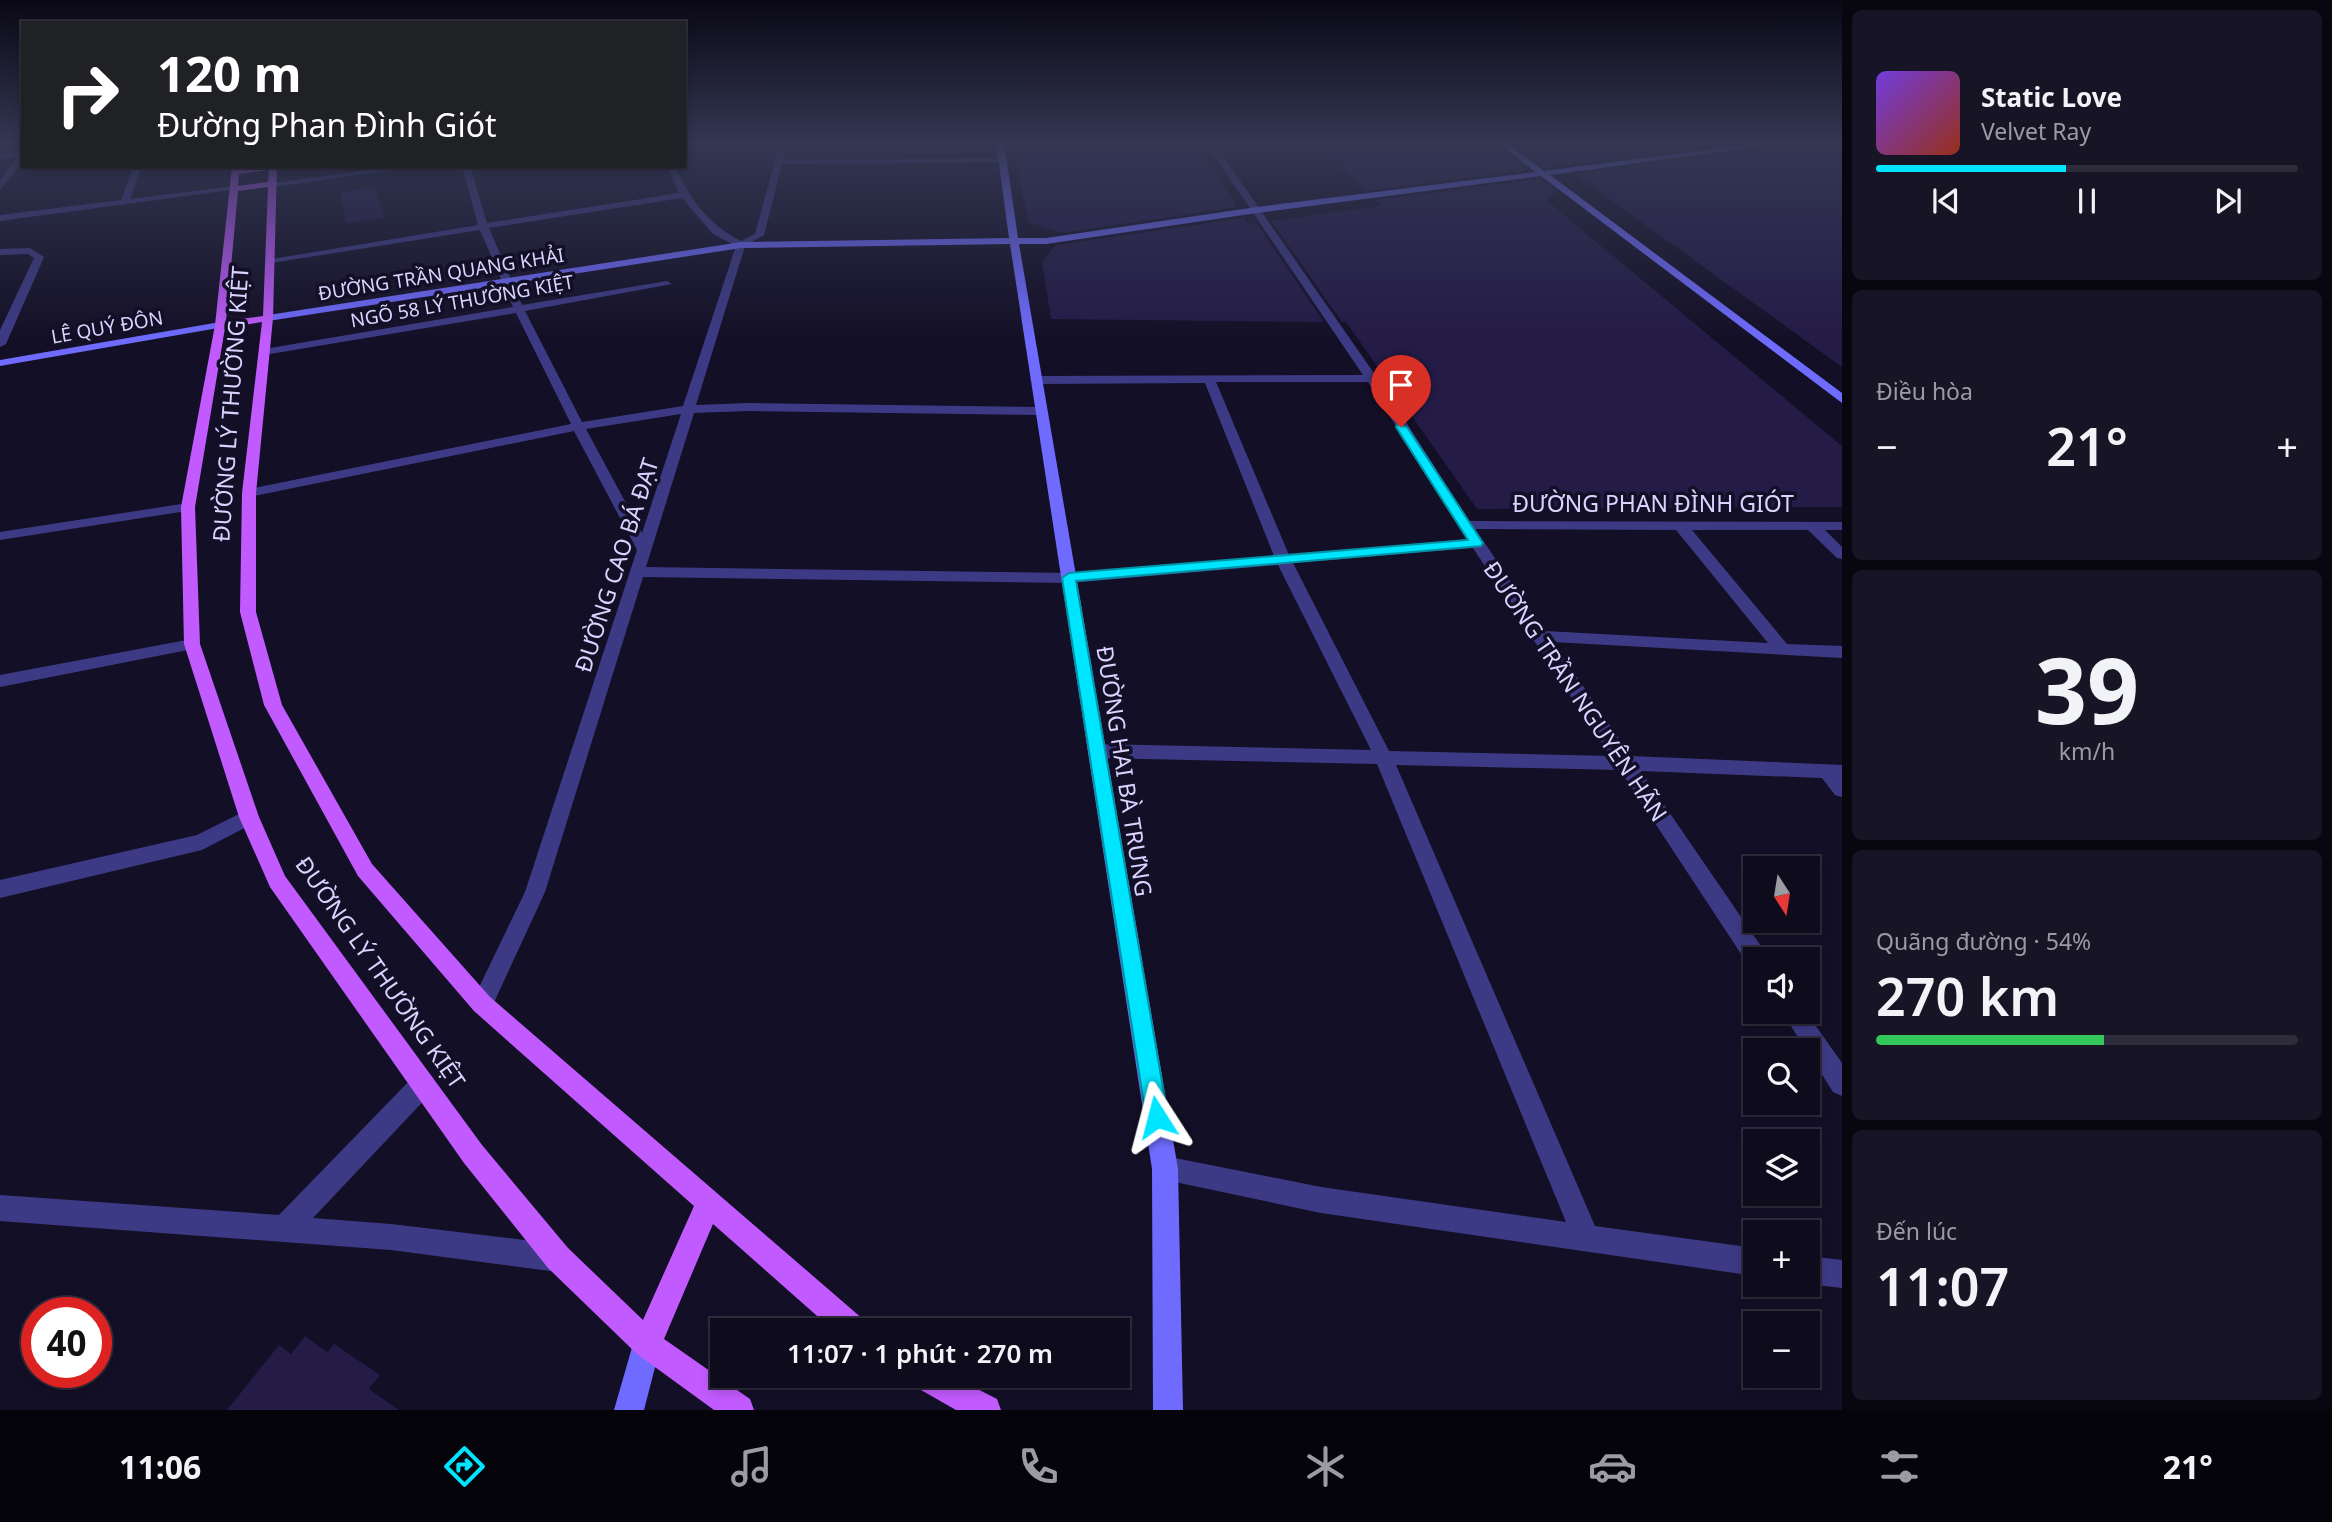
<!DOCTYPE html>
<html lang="vi">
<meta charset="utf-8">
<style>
:root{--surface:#0e0b1c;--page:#171425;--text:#f1f3f6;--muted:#9b9ba3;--line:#2e2b3b;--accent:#00e5ff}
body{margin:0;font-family:"Noto Sans",sans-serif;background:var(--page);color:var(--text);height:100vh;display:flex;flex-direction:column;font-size:26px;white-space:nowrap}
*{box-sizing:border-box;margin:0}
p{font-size:23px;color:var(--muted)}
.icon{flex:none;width:38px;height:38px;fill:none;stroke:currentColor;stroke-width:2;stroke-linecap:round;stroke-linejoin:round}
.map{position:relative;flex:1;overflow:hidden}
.details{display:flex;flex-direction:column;gap:10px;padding:10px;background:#08060f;width:490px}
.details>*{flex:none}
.top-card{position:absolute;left:21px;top:21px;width:665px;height:147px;border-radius:0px;box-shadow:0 4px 10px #0003,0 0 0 2px var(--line);background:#202124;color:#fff;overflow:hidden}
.needle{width:46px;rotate:168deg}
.fabs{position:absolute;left:1743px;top:856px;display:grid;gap:14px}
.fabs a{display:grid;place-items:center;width:77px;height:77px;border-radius:0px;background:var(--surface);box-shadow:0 4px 10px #0003,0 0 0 2px var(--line);font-size:35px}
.speed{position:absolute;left:21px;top:1297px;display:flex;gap:14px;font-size:35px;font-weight:700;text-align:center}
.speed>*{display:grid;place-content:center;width:91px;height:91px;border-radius:50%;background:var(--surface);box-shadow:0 4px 10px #0003,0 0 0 2px var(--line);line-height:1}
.speed .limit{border:10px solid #d22;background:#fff;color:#111}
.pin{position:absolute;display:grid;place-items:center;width:60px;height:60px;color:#fff;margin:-72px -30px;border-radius:50% 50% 50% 0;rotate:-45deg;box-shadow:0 0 7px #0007}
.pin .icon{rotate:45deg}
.me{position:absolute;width:77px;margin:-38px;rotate:351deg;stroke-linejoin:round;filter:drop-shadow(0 0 5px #0008)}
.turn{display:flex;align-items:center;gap:24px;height:147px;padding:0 21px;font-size:32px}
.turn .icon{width:91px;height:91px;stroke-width:2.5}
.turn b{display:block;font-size:49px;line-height:60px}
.big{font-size:52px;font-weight:600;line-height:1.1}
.details .tile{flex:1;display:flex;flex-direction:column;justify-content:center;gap:10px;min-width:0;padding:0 24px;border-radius:10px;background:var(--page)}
.details .dial{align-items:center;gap:0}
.dial b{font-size:91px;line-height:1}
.song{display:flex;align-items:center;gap:21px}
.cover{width:84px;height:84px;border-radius:10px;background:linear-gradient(135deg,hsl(260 70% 55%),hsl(10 70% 35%))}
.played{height:7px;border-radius:4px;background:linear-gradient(90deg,var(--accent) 45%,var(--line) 45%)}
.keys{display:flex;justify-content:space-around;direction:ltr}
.heat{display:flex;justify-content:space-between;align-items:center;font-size:38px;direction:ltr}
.charge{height:10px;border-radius:5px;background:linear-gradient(90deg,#34c759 54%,var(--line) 0)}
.trip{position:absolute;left:710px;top:1318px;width:420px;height:70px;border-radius:0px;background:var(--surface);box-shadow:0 4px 10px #0003,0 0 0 2px var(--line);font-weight:600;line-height:70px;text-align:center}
.dock{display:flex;height:112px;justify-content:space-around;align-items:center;background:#06040b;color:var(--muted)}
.dock .icon{width:49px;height:49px}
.dock .current{color:var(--accent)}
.dock b{font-size:32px;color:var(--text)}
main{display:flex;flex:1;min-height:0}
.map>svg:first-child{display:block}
.building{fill:#241b47}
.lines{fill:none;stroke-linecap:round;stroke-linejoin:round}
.street{fill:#3d3a85;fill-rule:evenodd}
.secondary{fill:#6f6bff;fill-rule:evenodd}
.primary{fill:#c25bff;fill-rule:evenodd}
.route{fill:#00e5ff;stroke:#0095a6;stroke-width:2}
.labels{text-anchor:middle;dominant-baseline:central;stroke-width:7;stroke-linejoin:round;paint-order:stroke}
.far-street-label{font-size:19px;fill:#d9d4ff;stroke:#130f26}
.street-label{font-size:23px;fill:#d9d4ff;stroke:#130f26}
</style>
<main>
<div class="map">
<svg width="1842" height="1410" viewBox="0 0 1842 1410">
<rect width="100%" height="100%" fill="#130f26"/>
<!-- building -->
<g class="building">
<polygon points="1010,142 1196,142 1237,207 1061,233 1029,222"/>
<polygon points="1314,142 1494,142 1528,170 1365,191"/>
<polygon points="1511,142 1743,142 1545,168"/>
<polygon points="1794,142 1842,142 1842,367 1575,174"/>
<polygon points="1540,179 1556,190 1547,201 1842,446 1842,507 1477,509 1346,322 1342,322 1271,221 1381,206 1375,200"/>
<polygon points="375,187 384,218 346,223 340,192"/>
<polygon points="1244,218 1247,224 1256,223 1324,322 1051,319 1042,262 1056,245"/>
<polygon points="305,1336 327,1352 334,1344 380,1375 369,1389 399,1410 227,1410 279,1345 291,1354"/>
</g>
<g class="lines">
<!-- street -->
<g class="street">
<path d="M780,142H788L783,160L1003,158L1007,160L1003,162L782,164L764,235L745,246L696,405L747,403L1041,407L1047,411L1041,415L747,411L694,413L646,567L1069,573L1274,556L1205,383L1036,384L1030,380L1036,376L1363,375L1205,142H1213L1385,389L1469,521L1842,522V530H1825L1842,547V559L1837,558L1808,530H1692L1787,644L1842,646V658L1553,642L1631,756L1842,765V797L1835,795L1822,778L1641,771L1765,952L1768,959H1755V968L1749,966L1620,770L1396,765L1595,1226L1755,1248V1276L1321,1213L1156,1178L1152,1169L1156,1160L1165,1156L1321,1187L1566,1222L1377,764L1097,758L1091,756L1088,751L1091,746L1097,744L1371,750L1278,565L1069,583L643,577L545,892L490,1011L482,1014L474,1011L471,1004L525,892L637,550L574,431L249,497L244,496V490L249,489L571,424L516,313L264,355L258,352L264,349L513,307L480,230L271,263L266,260L478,225L462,166H470L487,223L679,193L667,166H675C690,199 709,225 741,241L755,234ZM682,198L713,234L736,246L683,406L582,422L525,311L672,284L667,281L522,305L489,228ZM1216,382H1368L1467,539L1289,555ZM681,414L642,533L586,429ZM1475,529L1676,530L1768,643L1545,631ZM1473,548L1610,756L1389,751L1293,563Z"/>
<polygon points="23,152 23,161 0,190 0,181 17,157 0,159 0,155"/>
<polygon points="134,166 142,166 130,199 234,186 238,189 0,221 0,215 121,200"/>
<polygon points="397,166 423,166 272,187 268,184"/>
<polygon points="0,249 30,248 44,257 6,344 0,347 0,330 34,258 28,254 0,255"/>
<polygon points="188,503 193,504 193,510 0,540 0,532"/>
<polygon points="192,639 200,644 198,648 0,687 0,675"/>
<polygon points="249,809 256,812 259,817 256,822 202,850 0,898 0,880 197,835"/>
<polygon points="1782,1012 1806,1012 1842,1063 1842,1096 1833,1092"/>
<polygon points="423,1072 432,1076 435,1084 432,1092 313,1218 391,1224 558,1244 568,1248 572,1258 568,1268 558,1272 391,1250 0,1221 0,1195 279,1215 414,1076"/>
<polygon points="1808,1256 1842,1260 1842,1288 1808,1284"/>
</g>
<!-- secondary -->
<g class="secondary">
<polygon points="996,142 1004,142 1018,238 1046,238 1257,207 1535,172 1497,142 1506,142 1544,171 1767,142 1792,142 1550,175 1842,393 1842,403 1541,176 1257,213 1046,244 1019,244 1178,1169 1183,1410 1153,1410 1152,1169 1010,244 741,248 268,321 263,318 268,315 741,242 1009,238"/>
<polygon points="220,322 225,325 224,327 0,366 0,360"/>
<polygon points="647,1330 657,1334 661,1344 644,1410 614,1410 633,1344 637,1334"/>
</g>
<!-- primary -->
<g class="primary">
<path d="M232,166H240V169L277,166L273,318L256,493V612L282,705L372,864L490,997L864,1320L868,1330H833L713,1224L664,1339L750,1399L754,1410H714L637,1354L548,1268L464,1163L270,887L239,817L184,644L181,507L215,325ZM269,170L268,182L238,186L239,174ZM268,187L263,316L226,321L238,191ZM262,322L242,493L240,612L264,705L358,876L474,1011L694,1206L643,1320L568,1248L482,1145L285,876L259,817L200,644L195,507L225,328Z"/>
<polygon points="909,1376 952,1376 997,1399 1001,1410 956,1410 914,1386"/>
</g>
</g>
<!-- sky -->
<linearGradient id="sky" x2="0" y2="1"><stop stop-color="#0a0815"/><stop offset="0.42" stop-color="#333752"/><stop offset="1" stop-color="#333752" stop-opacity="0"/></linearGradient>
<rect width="1842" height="340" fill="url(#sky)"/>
<!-- route -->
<polygon class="route" points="1397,424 1407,427 1483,543 1481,546 1076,581 1168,1117 1165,1125 1157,1128 1149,1125 1146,1117 1062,578 1069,573 1468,540 1396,427"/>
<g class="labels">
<!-- far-street labels -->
<g class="far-street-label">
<text transform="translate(441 274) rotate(-9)">ĐƯỜNG TRẦN QUANG KHẢI</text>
<text transform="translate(462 301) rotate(-10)">NGÕ 58 LÝ THƯỜNG KIỆT</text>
<text transform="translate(107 327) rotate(-10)">LÊ QUÝ ĐÔN</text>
</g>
<!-- street labels -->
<g class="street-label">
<text transform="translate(230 404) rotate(-86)">ĐƯỜNG LÝ THƯỜNG KIỆT</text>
<text x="1653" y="503">ĐƯỜNG PHAN ĐÌNH GIÓT</text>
<text transform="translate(616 565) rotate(-72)">ĐƯỜNG CAO BÁ ĐẠT</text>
<text transform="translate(1576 691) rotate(56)">ĐƯỜNG TRẦN NGUYÊN HÃN</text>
<text transform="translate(1125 771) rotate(81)">ĐƯỜNG HAI BÀ TRƯNG</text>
<text transform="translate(381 972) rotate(55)">ĐƯỜNG LÝ THƯỜNG KIỆT</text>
</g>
</g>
</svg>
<div class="fabs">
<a><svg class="needle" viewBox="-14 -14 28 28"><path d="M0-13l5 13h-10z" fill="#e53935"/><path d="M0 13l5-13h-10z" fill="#9b9ba3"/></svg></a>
<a><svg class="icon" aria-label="sound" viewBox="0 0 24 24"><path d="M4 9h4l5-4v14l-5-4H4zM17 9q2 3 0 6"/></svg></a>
<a><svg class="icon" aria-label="search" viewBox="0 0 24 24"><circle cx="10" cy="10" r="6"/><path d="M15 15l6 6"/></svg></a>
<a><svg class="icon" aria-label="layers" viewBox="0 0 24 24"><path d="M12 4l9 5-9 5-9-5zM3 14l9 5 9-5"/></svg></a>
<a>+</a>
<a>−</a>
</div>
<div class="speed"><div class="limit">40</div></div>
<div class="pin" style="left:1401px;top:427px;background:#d93025"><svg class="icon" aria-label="arrive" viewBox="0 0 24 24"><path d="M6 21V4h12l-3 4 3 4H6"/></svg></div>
<svg class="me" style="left:1157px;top:1117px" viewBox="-20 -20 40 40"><path d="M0-17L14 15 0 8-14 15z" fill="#00e5ff" stroke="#fff" stroke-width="4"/></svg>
<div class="trip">11:07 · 1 phút · 270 m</div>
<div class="top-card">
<div class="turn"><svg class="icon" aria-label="right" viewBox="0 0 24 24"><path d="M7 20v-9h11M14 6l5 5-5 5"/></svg><div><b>120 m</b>Đường Phan Đình Giót</div></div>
</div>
</div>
<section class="details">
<div class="tile">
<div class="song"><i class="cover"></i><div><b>Static Love</b><p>Velvet Ray</p></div></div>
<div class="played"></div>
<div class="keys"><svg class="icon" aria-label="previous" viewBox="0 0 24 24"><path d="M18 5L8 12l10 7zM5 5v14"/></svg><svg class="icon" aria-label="pause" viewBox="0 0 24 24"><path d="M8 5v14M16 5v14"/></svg><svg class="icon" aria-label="next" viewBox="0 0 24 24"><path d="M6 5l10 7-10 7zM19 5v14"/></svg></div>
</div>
<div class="tile"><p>Điều hòa</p>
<div class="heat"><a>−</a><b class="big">21°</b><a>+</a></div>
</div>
<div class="tile dial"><b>39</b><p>km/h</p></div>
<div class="tile"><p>Quãng đường · 54%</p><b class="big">270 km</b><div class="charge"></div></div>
<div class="tile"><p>Đến lúc</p><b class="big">11:07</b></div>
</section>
</main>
<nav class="dock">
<b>11:06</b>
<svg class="icon current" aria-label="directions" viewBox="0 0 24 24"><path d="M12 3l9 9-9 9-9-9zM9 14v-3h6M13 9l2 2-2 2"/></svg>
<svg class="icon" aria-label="music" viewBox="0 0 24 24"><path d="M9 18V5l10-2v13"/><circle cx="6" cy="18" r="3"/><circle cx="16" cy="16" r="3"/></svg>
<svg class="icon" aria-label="phone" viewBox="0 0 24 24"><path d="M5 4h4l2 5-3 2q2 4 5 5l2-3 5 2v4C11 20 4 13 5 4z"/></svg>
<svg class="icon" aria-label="climate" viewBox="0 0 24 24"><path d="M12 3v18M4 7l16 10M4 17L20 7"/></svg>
<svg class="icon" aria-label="car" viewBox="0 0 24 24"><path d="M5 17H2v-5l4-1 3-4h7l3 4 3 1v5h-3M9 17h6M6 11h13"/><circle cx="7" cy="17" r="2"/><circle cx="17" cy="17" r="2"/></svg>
<svg class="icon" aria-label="filters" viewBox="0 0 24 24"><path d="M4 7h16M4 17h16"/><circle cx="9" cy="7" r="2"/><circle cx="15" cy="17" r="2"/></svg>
<b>21°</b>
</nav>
